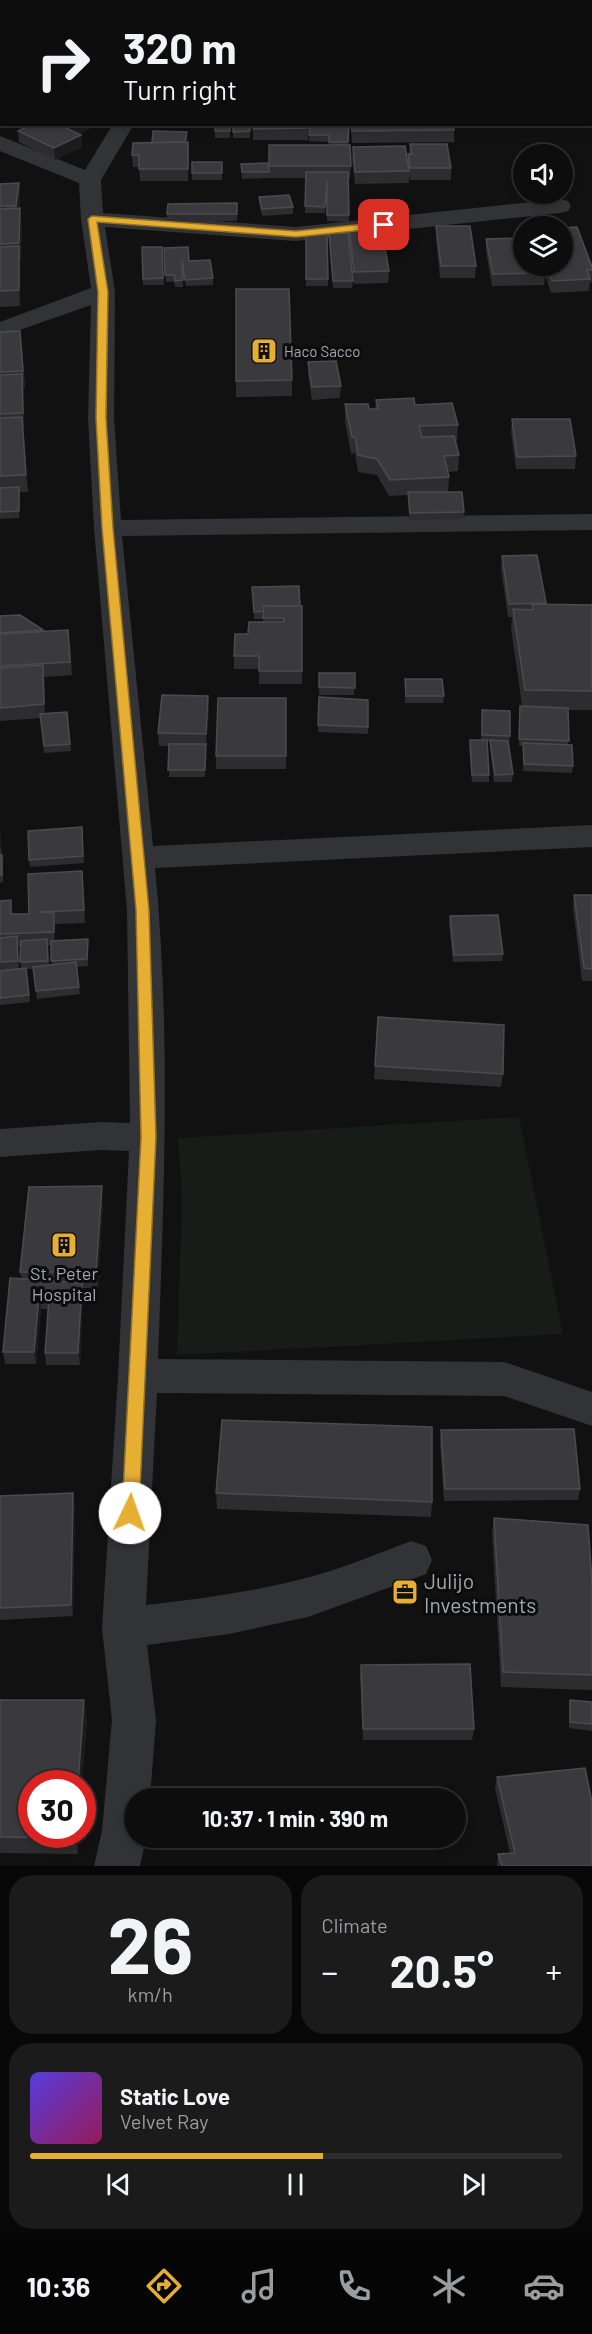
<!DOCTYPE html>
<meta charset="utf-8">
<style>
:root{--surface:#0d0d0e;--page:#1b1b1c;--text:#f1f3f6;--muted:#9a9c9e;--line:#2d2d2e;--accent:#e6af34}
body{margin:0;font-family:Barlow,sans-serif;background:var(--page);color:var(--text);height:100vh;display:flex;flex-direction:column;font-size:22px;white-space:nowrap}
*{box-sizing:border-box;margin:0}
p{font-size:20px;color:var(--muted)}
.icon{flex:none;width:33px;height:33px;fill:none;stroke:currentColor;stroke-width:2;stroke-linecap:round;stroke-linejoin:round}
.map{position:relative;height:1866px;overflow:hidden}
.details{display:flex;flex-direction:column;gap:9px;padding:9px;background:#070708;flex:1}
.details>*{flex:none}
.guide{position:absolute;left:0px;top:0px;width:592px;height:126px;box-shadow:0 3px 9px #0003,0 0 0 2px var(--line);background:#0d0d0e;color:var(--text);overflow:hidden}
.tools{position:absolute;left:513px;top:144px;display:grid;gap:12px}
.tools a{display:grid;place-items:center;width:60px;height:60px;border-radius:50%;background:var(--surface);box-shadow:0 3px 9px #0003,0 0 0 2px var(--line);font-size:30px}
.speed{position:absolute;left:18px;top:1770px;display:flex;gap:12px;font-size:30px;font-weight:700;text-align:center}
.speed>*{display:grid;place-content:center;width:78px;height:78px;border-radius:50%;background:var(--surface);box-shadow:0 3px 9px #0003,0 0 0 2px var(--line);line-height:1}
.speed .limit{border:9px solid #d22;background:#fff;color:#111}
.pin{position:absolute;display:grid;place-items:center;width:51px;height:51px;color:#fff;margin:-26px;border-radius:12px;box-shadow:0 3px 9px #0006}
.me{position:absolute;width:66px;margin:-33px;rotate:3deg;stroke-linejoin:round;filter:drop-shadow(0 0 4px #0008)}
.turn{display:flex;align-items:center;gap:21px;height:126px;padding:0 24px;font-size:27px}
.turn .icon{width:78px;height:78px;stroke-width:2.5}
.turn b{display:block;font-size:42px;line-height:51px}
.big{font-size:45px;font-weight:700;line-height:1.1}
.details .widget{flex:1;display:flex;flex-direction:column;justify-content:center;gap:9px;min-width:0;padding:0 21px;border-radius:24px;background:var(--page)}
.details .dial{align-items:center;gap:0}
.dial b{font-size:78px;line-height:1}
.song{display:flex;align-items:center;gap:18px}
.cover{width:72px;height:72px;border-radius:9px;background:linear-gradient(135deg,hsl(250 70% 55%),hsl(330 70% 35%))}
.played{height:6px;border-radius:3px;background:linear-gradient(90deg,var(--accent) 55%,var(--line) 55%)}
.keys{display:flex;justify-content:space-around;direction:ltr}
.heat{display:flex;justify-content:space-between;align-items:center;font-size:33px;direction:ltr}
.details .tiles{flex:1;display:grid;gap:9px;grid-template-columns:1fr 1fr}
.widget:last-child{grid-column:span 2}
.trip{position:absolute;left:124px;top:1788px;width:342px;height:60px;border-radius:30px;background:var(--surface);box-shadow:0 3px 9px #0003,0 0 0 2px var(--line);font-weight:700;line-height:60px;text-align:center}
.tabs{display:flex;height:96px;justify-content:space-around;align-items:center;background:#050506;color:var(--muted)}
.tabs .icon{width:42px;height:42px}
.tabs .on{color:var(--accent)}
.tabs b{font-size:27px;color:var(--text)}
.map>svg:first-child{display:block}
.green{fill:#171c18}
.lines{fill:none;stroke-linecap:round;stroke-linejoin:round}
.minor{fill:#323337;fill-rule:evenodd}
.wall{fill:#2d2d30;fill-rule:evenodd}
.shaded-wall{fill:#1c1c1e}
.building{fill:#3a3a3e;stroke:#4a4b50;stroke-width:1.5}
.route{fill:#e6af34;stroke:#967222;stroke-width:1.5}
.labels{text-anchor:middle;dominant-baseline:central;stroke-width:6;stroke-linejoin:round;paint-order:stroke}
.far-poi-label{font-size:15px;fill:#a3a7b2;stroke:#0c0c0d;text-anchor:start}
.poi-label{font-size:18px;fill:#a3a7b2;stroke:#0c0c0d}
.near-poi-label{font-size:21px;fill:#a3a7b2;stroke:#0c0c0d;text-anchor:start}
</style>
<div class="map">
<svg width="592" height="1866" viewBox="0 0 592 1866">
<rect width="100%" height="100%" fill="#111112"/>
<!-- green -->
<polygon class="green" points="519,1117 563,1334 177,1355 182,1199 178,1138"/>
<g class="lines">
<!-- minor -->
<g class="minor">
<polygon points="196,0 216,0 195,2"/>
<path d="M113,124H134L101,180L103,213L296,227L560,199L568,201L571,206L568,211L560,213L296,241L105,227L115,292L114,418L121,520L592,514V530L122,536L153,846L592,825V847L155,868C171,1031 164,1196 158,1359L504,1362L592,1392V1426L504,1396L157,1393L146,1605C199,1599 253,1592 306,1578C342,1569 376,1554 411,1541L426,1546L432,1560L426,1574L308,1617L229,1634L147,1645L156,1720L150,1798H135V1838H146L140,1866H94L102,1831L112,1720L102,1628L118,1376L129,1151L101,1150L0,1157V1129L101,1122L130,1123L127,910L94,528L88,418L91,305L0,337V322L91,288L81,219L79,183L0,151V136L85,170Z"/>
</g>
</g>
<!-- wall -->
<g class="wall">
<polygon points="591,54 592,56 592,100 591,100"/>
<polygon points="164,124 205,124 205,126"/>
<rect x="215" y="124" width="15" height="14"/>
<rect x="233" y="124" width="17" height="14"/>
<rect x="253" y="124" width="55" height="16"/>
<polygon points="310,124 349,124 348,145 351,166 350,178 348,178 349,222 327,221 327,187 325,213 305,213 306,178 269,178 269,145 329,145 328,142 309,141"/>
<polygon points="351,124 454,124 454,142 352,143"/>
<polygon points="90,129 79,134 81,135 82,147 55,160 19,142 18,131"/>
<polygon points="187,138 186,142 188,142 189,154 188,181 140,181 139,167 133,167 132,155 152,143"/>
<polygon points="410,144 451,168 451,180 410,180 409,175 409,183 355,184 352,159 353,147 408,163"/>
<rect x="192" y="162" width="30" height="18"/>
<polygon points="268,163 269,178 242,179 241,164"/>
<polygon points="19,183 20,199 19,209 22,224 21,259 20,259 20,306 0,307 0,184"/>
<polygon points="259,197 293,207 293,214 262,216 259,203"/>
<polygon points="237,203 237,221 167,221 167,214"/>
<polygon points="436,226 476,266 475,278 440,278 436,238"/>
<polygon points="349,227 389,271 388,283 354,284 349,239"/>
<polygon points="329,233 353,281 352,288 333,288"/>
<polygon points="306,234 327,234 328,286 306,286"/>
<polygon points="486,239 524,266 562,266 592,267 592,282 590,282 589,291 551,293 545,275 544,285 492,286 486,251"/>
<polygon points="142,247 162,247 164,285 143,285"/>
<polygon points="164,248 189,261 213,278 213,285 186,286 182,267 183,287 175,287 174,282 166,282"/>
<polygon points="0,332 22,347 25,387 24,387 24,429 23,429 28,492 20,492 19,518 0,519"/>
<polygon points="308,362 341,386 340,398 312,400 308,374"/>
<polygon points="292,380 292,396 236,397 236,381"/>
<polygon points="376,400 415,405 458,425 457,441 456,441 459,455 458,471 448,472 449,477 448,492 464,512 463,519 409,520 408,495 389,496 377,475 358,472 355,453 351,454 345,421 345,404 369,409 375,409"/>
<polygon points="512,419 576,456 575,469 516,469 511,432"/>
<polygon points="537,555 546,604 591,605 592,601 592,710 568,710 568,745 573,766 572,773 523,771 523,746 519,746 520,706 522,706 511,628 512,617 508,617 501,569 502,556"/>
<polygon points="252,587 300,606 302,606 302,684 259,684 259,669 234,669 234,656 248,634 263,622 263,619 254,619"/>
<polygon points="0,616 43,630 43,631 70,643 72,675 44,677 45,713 67,712 71,751 44,753 41,718 0,721"/>
<polygon points="319,673 355,673 354,695 319,695"/>
<polygon points="405,679 444,696 443,703 405,703"/>
<polygon points="319,697 368,700 368,734 318,732"/>
<polygon points="286,698 286,769 216,769 216,756"/>
<polygon points="209,709 206,747 205,777 169,777 169,746 159,746 158,733"/>
<polygon points="482,710 510,736 509,743 513,774 512,782 494,782 490,748 490,742 487,742 489,775 489,782 472,782 469,747 470,740 481,740"/>
<polygon points="82,827 84,863 30,867 29,860"/>
<polygon points="0,831 2,855 3,862 3,882 0,883"/>
<path d="M83,884L85,923L55,924V941L88,947V966L77,967L80,994L37,999L33,969H26L30,1002L0,1005V901L13,914H29ZM51,945L52,965H49L48,946ZM18,947H21V969H19Z"/>
<polygon points="574,895 592,895 592,981 582,981 573,908"/>
<polygon points="450,916 503,954 502,961 453,962 449,923"/>
<polygon points="378,1017 503,1074 501,1087 374,1079"/>
<polygon points="103,1203 98,1288 82,1288 83,1296 80,1365 46,1365 45,1353 48,1309 41,1309 36,1364 5,1364 3,1352 22,1279 20,1272"/>
<polygon points="441,1430 580,1489 578,1500 444,1501 440,1443"/>
<polygon points="216,1493 432,1502 431,1517 217,1509"/>
<polygon points="0,1496 75,1505 73,1616 0,1620"/>
<polygon points="494,1518 592,1582 592,1690 501,1687 492,1533"/>
<polygon points="361,1665 474,1729 472,1740 363,1740 360,1676"/>
<polygon points="0,1700 87,1718 82,1784 32,1784 79,1834 78,1854 0,1853"/>
<polygon points="570,1700 592,1702 592,1731 569,1728 569,1706"/>
<polygon points="497,1777 592,1866 497,1866 498,1854 510,1853 495,1788"/>
</g>
<!-- shaded-wall -->
<g class="shaded-wall">
<polygon points="63,0 72,0 70,2 61,2"/>
<polygon points="182,0 190,0 190,1 180,2"/>
<polygon points="2,2 2,14 0,15 0,3"/>
<polygon points="2,40 2,52 0,53 0,41"/>
<polygon points="73,124 90,124 90,129 67,140 66,128"/>
<polygon points="81,135 82,147 55,160 54,148"/>
<polygon points="19,183 20,199 18,221 16,206"/>
<polygon points="20,208 22,224 21,259 19,243"/>
<polygon points="19,246 20,262 20,306 19,290"/>
<polygon points="22,374 24,390 24,429 23,413"/>
<polygon points="22,417 24,433 28,492 26,475"/>
<polygon points="43,665 44,678 45,717 44,704"/>
<polygon points="208,696 209,709 206,747 206,734"/>
<polygon points="0,831 1,839 2,858 0,845"/>
<polygon points="54,913 55,926 55,945 54,932"/>
<polygon points="102,1186 103,1203 98,1288 96,1272"/>
<polygon points="82,1283 83,1296 80,1365 78,1353"/>
<polygon points="39,1297 41,1309 36,1364 34,1352"/>
<polygon points="73,1493 75,1505 73,1616 71,1605"/>
<polygon points="84,1700 87,1718 82,1784 78,1784"/>
<polygon points="75,1834 79,1834 78,1854 75,1838"/>
</g>
<!-- building -->
<g class="building">
<polygon points="8,0 48,0 50,2 8,2"/>
<polygon points="150,0 182,0 180,2 156,2"/>
<rect x="284" y="0" width="136" height="2"/>
<polygon points="2,21 2,40 0,41 0,22"/>
<polygon points="0,50 2,50 2,71 0,72"/>
<polygon points="591,54 592,56 592,74 591,74"/>
<polygon points="0,74 2,75 2,86 0,85"/>
<polygon points="591,80 592,80 592,94 591,93"/>
<polygon points="0,90 2,91 2,102 0,102"/>
<polygon points="32,124 73,124 66,128 81,135 54,148 18,131"/>
<rect x="215" y="124" width="15" height="7"/>
<polygon points="233,124 250,124 250,131 233,132"/>
<polygon points="253,124 308,124 308,128 253,129"/>
<polygon points="310,124 349,124 348,142 329,142 329,135 309,135"/>
<polygon points="352,124 454,124 454,130 352,131"/>
<polygon points="153,131 187,132 185,142 152,143"/>
<polygon points="188,142 188,169 139,169 139,155 132,155 133,143"/>
<polygon points="410,144 447,144 451,168 410,168 408,154 412,154"/>
<polygon points="269,145 350,145 351,166 269,166"/>
<polygon points="405,146 409,171 355,172 353,147"/>
<rect x="192" y="162" width="30" height="11"/>
<polygon points="268,163 269,172 242,172 241,164"/>
<polygon points="306,172 348,172 349,215 327,215 327,181 325,207 305,206"/>
<polygon points="19,183 16,206 0,206 0,184"/>
<polygon points="289,195 293,207 262,209 259,197"/>
<polygon points="237,203 237,214 167,214 168,204"/>
<polygon points="20,208 19,243 0,244 0,209"/>
<polygon points="381,225 389,271 354,272 349,227"/>
<polygon points="436,226 470,226 476,266 441,266"/>
<polygon points="577,227 592,267 592,270 587,270 590,279 552,281 547,266 562,266 562,228"/>
<polygon points="329,233 348,233 353,281 333,281"/>
<polygon points="306,234 327,234 328,279 306,279"/>
<polygon points="524,238 524,266 543,266 545,273 493,274 486,239"/>
<polygon points="19,246 19,290 0,291 0,247"/>
<polygon points="142,247 162,247 163,278 143,279"/>
<polygon points="188,247 189,261 210,260 213,278 185,280 182,260 183,280 175,281 174,275 165,275 164,248"/>
<polygon points="236,289 289,289 292,380 236,381"/>
<polygon points="20,331 23,371 0,372 0,332"/>
<polygon points="336,361 341,386 312,387 308,362"/>
<polygon points="22,374 23,413 0,414 0,375"/>
<polygon points="414,398 415,405 452,403 458,425 419,426 422,437 454,436 459,455 444,456 449,477 390,480 377,459 358,455 355,437 352,437 345,404 368,404 369,409 378,409 376,400"/>
<polygon points="22,417 26,475 0,476 0,418"/>
<polygon points="512,419 570,419 576,456 517,457"/>
<polygon points="19,487 19,511 0,512 0,488"/>
<polygon points="408,492 462,492 464,512 410,513"/>
<polygon points="537,555 546,603 509,604 502,556"/>
<polygon points="299,586 300,606 264,606 264,611 254,612 252,587"/>
<polygon points="532,604 592,605 592,691 525,690 513,609 533,610"/>
<polygon points="264,606 302,606 302,671 259,671 259,656 234,656 235,634 248,634 249,622 284,622 284,618 263,618"/>
<polygon points="20,615 43,630 0,633 0,616"/>
<polygon points="68,630 70,662 0,666 0,634"/>
<polygon points="43,665 44,704 0,708 0,668"/>
<polygon points="319,673 355,673 355,688 319,687"/>
<polygon points="405,679 442,679 444,696 406,696"/>
<polygon points="162,695 208,696 206,734 158,733"/>
<polygon points="319,697 368,700 368,727 318,725"/>
<polygon points="218,698 286,698 286,756 216,756"/>
<polygon points="520,706 568,708 569,741 519,739"/>
<polygon points="482,710 510,711 510,736 482,735"/>
<polygon points="67,712 70,744 44,746 40,714"/>
<polygon points="470,740 487,740 489,775 472,775"/>
<polygon points="490,740 508,741 513,774 495,775"/>
<polygon points="523,743 572,745 573,766 524,764"/>
<polygon points="169,744 206,744 205,770 168,770"/>
<polygon points="82,827 83,856 29,860 28,831"/>
<rect x="0" y="855" width="2" height="20"/>
<polygon points="82,871 84,910 40,912 54,913 54,932 0,934 0,901 11,900 11,914 29,914 28,874"/>
<polygon points="574,895 592,895 592,969 584,968"/>
<polygon points="498,915 503,954 454,955 450,916"/>
<polygon points="17,936 18,961 0,962 0,938"/>
<polygon points="47,939 48,961 20,962 21,941"/>
<polygon points="88,939 87,959 51,961 51,941"/>
<polygon points="76,962 79,987 36,991 33,967"/>
<polygon points="26,968 29,995 0,998 0,971"/>
<polygon points="378,1017 504,1025 503,1074 375,1066"/>
<polygon points="102,1186 96,1272 20,1272 29,1187"/>
<polygon points="10,1278 82,1283 78,1353 45,1353 49,1297 39,1297 34,1352 3,1352"/>
<polygon points="222,1420 432,1427 432,1502 216,1493"/>
<polygon points="574,1429 580,1489 445,1489 441,1430"/>
<polygon points="73,1493 71,1605 0,1608 0,1496"/>
<polygon points="494,1518 588,1525 592,1582 592,1675 503,1672"/>
<polygon points="470,1664 474,1729 363,1729 361,1665"/>
<polygon points="0,1700 84,1700 78,1784 32,1784 32,1834 75,1834 75,1838 0,1837"/>
<polygon points="570,1700 592,1702 592,1724 570,1722"/>
<polygon points="585,1768 592,1802 592,1866 502,1866 498,1854 515,1853 497,1777"/>
</g>
<!-- route -->
<polygon class="route" points="92,216 296,231 384,222 389,225 384,228 296,237 97,222 108,292 106,418 113,528 149,910 156,1137 139,1513 136,1519 130,1521 124,1519 122,1513 141,1137 136,910 102,528 96,418 98,292 88,219"/>
<!-- icons -->
<defs>
<g id="building-square" transform="scale(1.35)"><rect x="-9" y="-9" width="18" height="18" rx="4" fill="#e6af34" stroke="#0c0c0d"/><path d="M-4-6H4V6H1V3H-1V6H-4ZM-2.5-4.3h1.7v1.8h-1.7ZM.8-4.3h1.7v1.8H.8ZM-2.5-1h1.7V.8h-1.7ZM.8-1h1.7V.8H.8Z" fill="#111"/></g>
<g id="office-square" transform="scale(1.35)"><rect x="-9" y="-9" width="18" height="18" rx="4" fill="#e6af34" stroke="#0c0c0d"/><path d="M-6-3h4V-5.5h4V-3h4V5H-6ZM-1-4.5V-3h2v-1.5ZM-6 0V1H6V0Z" fill="#111"/></g>
</defs>
<g fill-rule="evenodd">
<use href="#building-square" x="264" y="351"/>
<use href="#building-square" x="64" y="1245"/>
<use href="#office-square" x="405" y="1592"/>
</g>
<g class="labels">
<!-- far-poi labels -->
<g class="far-poi-label">
<text x="284" y="351">Haco Sacco</text>
</g>
<!-- poi labels -->
<g class="poi-label">
<text x="64" y="1273">St. Peter<tspan x="64" dy="21">Hospital</tspan></text>
</g>
<!-- near-poi labels -->
<g class="near-poi-label">
<text x="424" y="1580">Julijo<tspan x="424" dy="24">Investments</tspan></text>
</g>
</g>
</svg>
<div class="tools">
<a><svg class="icon" aria-label="sound" viewBox="0 0 24 24"><path d="M4 9h4l5-4v14l-5-4H4zM17 9q2 3 0 6"/></svg></a>
<a><svg class="icon" aria-label="layers" viewBox="0 0 24 24"><path d="M12 4l9 5-9 5-9-5zM3 14l9 5 9-5"/></svg></a>
</div>
<div class="speed"><div class="limit">30</div></div>
<div class="pin" style="left:384px;top:225px;background:#d93025"><svg class="icon" aria-label="arrive" viewBox="0 0 24 24"><path d="M6 21V4h12l-3 4 3 4H6"/></svg></div>
<svg class="me" style="left:130px;top:1513px" viewBox="-20 -20 40 40"><circle r="19" fill="#fff"/><path d="M0-13L10 11 0 6-10 11z" fill="#e6af34"/></svg>
<div class="trip">10:37 · 1 min · 390 m</div>
<div class="guide">
<div class="turn"><svg class="icon" aria-label="right" viewBox="0 0 24 24"><path d="M7 20v-9h11M14 6l5 5-5 5"/></svg><div><b>320 m</b>Turn right</div></div>
</div>
</div>
<section class="details">
<div class="tiles">
<div class="widget dial"><b>26</b><p>km/h</p></div>
<div class="widget"><p>Climate</p>
<div class="heat"><a>−</a><b class="big">20.5°</b><a>+</a></div>
</div>
<div class="widget">
<div class="song"><i class="cover"></i><div><b>Static Love</b><p>Velvet Ray</p></div></div>
<div class="played"></div>
<div class="keys"><svg class="icon" aria-label="previous" viewBox="0 0 24 24"><path d="M18 5L8 12l10 7zM5 5v14"/></svg><svg class="icon" aria-label="pause" viewBox="0 0 24 24"><path d="M8 5v14M16 5v14"/></svg><svg class="icon" aria-label="next" viewBox="0 0 24 24"><path d="M6 5l10 7-10 7zM19 5v14"/></svg></div>
</div>
</div>
</section>
<nav class="tabs">
<b>10:36</b>
<svg class="icon on" aria-label="directions" viewBox="0 0 24 24"><path d="M12 3l9 9-9 9-9-9zM9 14v-3h6M13 9l2 2-2 2"/></svg>
<svg class="icon" aria-label="music" viewBox="0 0 24 24"><path d="M9 18V5l10-2v13"/><circle cx="6" cy="18" r="3"/><circle cx="16" cy="16" r="3"/></svg>
<svg class="icon" aria-label="phone" viewBox="0 0 24 24"><path d="M5 4h4l2 5-3 2q2 4 5 5l2-3 5 2v4C11 20 4 13 5 4z"/></svg>
<svg class="icon" aria-label="climate" viewBox="0 0 24 24"><path d="M12 3v18M4 7l16 10M4 17L20 7"/></svg>
<svg class="icon" aria-label="car" viewBox="0 0 24 24"><path d="M5 17H2v-5l4-1 3-4h7l3 4 3 1v5h-3M9 17h6M6 11h13"/><circle cx="7" cy="17" r="2"/><circle cx="17" cy="17" r="2"/></svg>
</nav>
